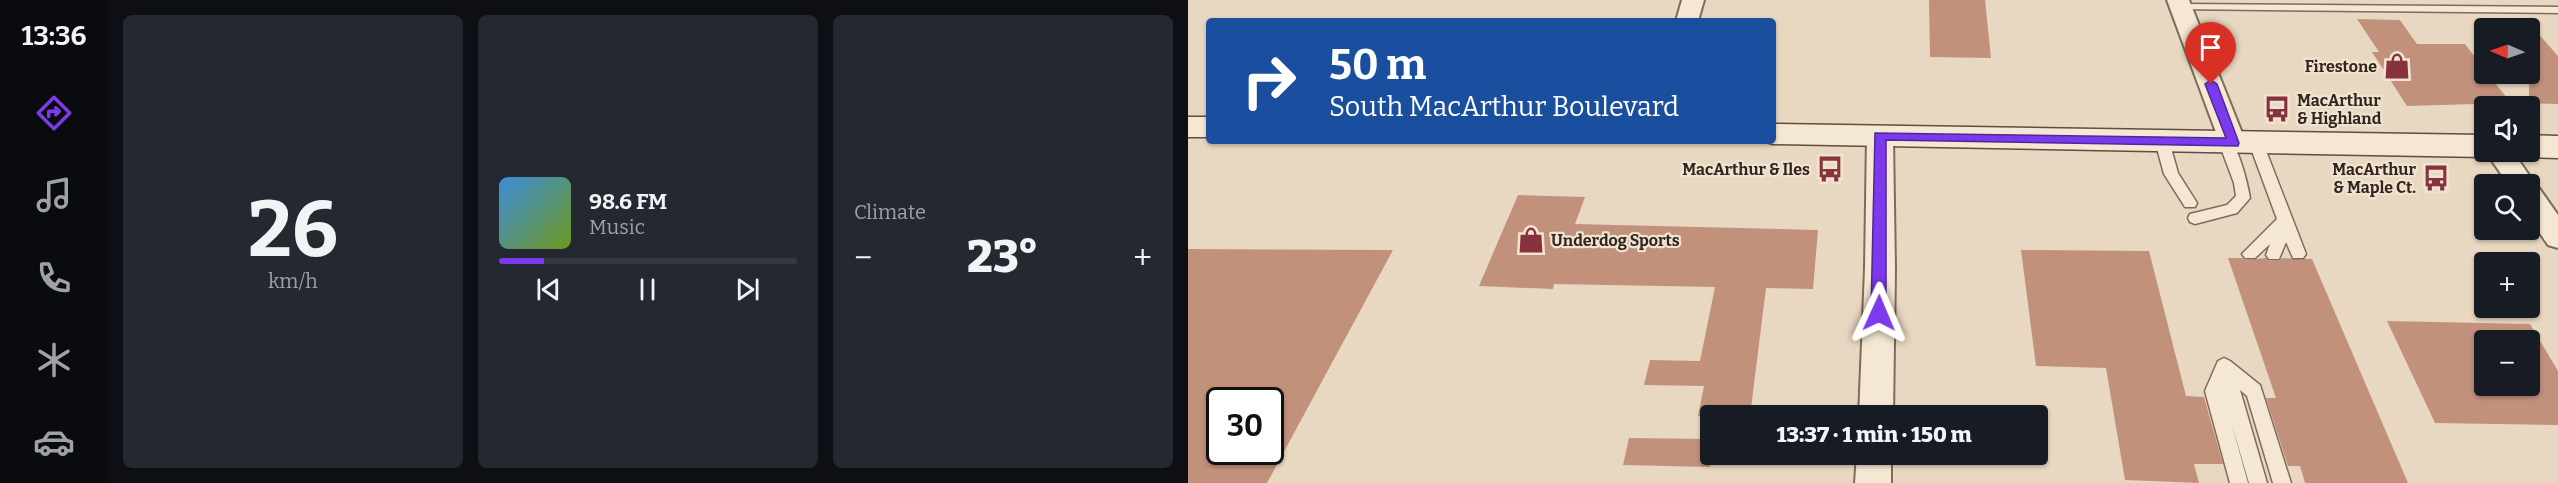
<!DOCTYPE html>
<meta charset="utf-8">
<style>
:root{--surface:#171b24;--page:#242831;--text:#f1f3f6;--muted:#9ea1a6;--line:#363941;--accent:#7c3aed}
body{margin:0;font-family:Bitter,serif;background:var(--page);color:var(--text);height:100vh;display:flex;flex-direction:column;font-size:22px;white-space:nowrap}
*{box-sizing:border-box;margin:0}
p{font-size:20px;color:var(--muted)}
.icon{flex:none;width:33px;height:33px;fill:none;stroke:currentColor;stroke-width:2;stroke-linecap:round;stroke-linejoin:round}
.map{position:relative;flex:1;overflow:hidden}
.side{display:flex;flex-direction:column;gap:15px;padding:15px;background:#0d0f14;width:1080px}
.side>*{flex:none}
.top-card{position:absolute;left:18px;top:18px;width:570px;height:126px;border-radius:6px;box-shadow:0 2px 4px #0004;background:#1a4fa0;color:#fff;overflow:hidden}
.needle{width:39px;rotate:272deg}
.fabs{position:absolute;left:1286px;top:18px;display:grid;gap:12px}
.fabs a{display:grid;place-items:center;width:66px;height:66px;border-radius:6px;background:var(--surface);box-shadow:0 2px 4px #0004;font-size:30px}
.speed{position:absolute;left:18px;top:387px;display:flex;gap:12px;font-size:30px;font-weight:700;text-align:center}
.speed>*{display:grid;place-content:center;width:78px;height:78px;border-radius:50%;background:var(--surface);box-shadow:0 2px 4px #0004;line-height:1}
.speed .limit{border:3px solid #111;border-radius:9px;background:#fff;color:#111}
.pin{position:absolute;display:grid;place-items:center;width:51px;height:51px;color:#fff;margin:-62px -26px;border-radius:50% 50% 50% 0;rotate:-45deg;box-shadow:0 0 6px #0007}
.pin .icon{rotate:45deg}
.me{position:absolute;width:66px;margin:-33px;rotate:1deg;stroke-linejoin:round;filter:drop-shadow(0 0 4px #0008)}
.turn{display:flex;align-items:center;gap:21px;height:126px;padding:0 24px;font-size:27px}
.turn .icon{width:78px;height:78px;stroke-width:2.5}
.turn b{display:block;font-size:42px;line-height:51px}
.big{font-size:45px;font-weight:800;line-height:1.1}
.side .widget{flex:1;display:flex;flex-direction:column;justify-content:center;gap:9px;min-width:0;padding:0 21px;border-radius:9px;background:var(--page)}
.side .dial{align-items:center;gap:0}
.dial b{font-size:78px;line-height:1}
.song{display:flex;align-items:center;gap:18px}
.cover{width:72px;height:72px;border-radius:9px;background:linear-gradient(135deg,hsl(210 70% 55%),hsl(80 70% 35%))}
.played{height:6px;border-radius:3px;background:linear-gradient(90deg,var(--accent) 15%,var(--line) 15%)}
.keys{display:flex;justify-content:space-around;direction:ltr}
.heat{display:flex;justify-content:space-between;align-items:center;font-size:33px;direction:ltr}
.side .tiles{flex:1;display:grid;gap:15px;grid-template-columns:repeat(3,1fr)}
.trip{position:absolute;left:512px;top:405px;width:348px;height:60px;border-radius:6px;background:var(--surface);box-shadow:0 2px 4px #0004;font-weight:800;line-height:60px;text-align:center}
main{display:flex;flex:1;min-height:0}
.menu{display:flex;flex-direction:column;width:108px;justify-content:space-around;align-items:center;background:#090b0e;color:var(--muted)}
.menu .icon{width:42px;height:42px}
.menu .current{color:var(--accent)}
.menu b{font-size:27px;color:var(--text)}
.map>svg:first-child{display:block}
.building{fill:#c2917c;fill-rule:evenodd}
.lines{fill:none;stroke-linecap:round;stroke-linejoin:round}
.lane-casing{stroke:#7f6a5b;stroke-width:3}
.street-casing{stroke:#7f6a5b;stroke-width:4}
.secondary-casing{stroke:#614c3e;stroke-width:3}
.lane{fill:#f4e7d3;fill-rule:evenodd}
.street{fill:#f4e7d3;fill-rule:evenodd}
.secondary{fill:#f4e7d3;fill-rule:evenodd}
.route{fill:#7c3aed;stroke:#51269a;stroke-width:1.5}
.labels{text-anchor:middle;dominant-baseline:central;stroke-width:4.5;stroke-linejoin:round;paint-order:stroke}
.poi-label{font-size:16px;font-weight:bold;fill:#31251e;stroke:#f0e3d0;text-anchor:end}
</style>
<main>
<nav class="menu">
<b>13:36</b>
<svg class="icon current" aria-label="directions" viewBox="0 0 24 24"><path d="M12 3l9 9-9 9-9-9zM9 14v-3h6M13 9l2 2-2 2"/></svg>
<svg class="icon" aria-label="music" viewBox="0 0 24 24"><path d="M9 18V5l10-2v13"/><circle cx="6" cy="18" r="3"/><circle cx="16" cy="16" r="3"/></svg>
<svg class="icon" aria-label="phone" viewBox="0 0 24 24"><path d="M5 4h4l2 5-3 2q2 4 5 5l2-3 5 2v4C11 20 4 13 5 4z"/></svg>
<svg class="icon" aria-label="climate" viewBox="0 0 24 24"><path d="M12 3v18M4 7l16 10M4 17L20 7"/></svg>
<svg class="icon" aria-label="car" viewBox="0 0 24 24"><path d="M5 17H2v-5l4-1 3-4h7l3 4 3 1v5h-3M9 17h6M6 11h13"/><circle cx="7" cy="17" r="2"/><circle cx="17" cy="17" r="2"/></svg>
</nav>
<section class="side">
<div class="tiles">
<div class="widget dial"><b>26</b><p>km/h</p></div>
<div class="widget">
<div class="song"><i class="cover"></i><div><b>98.6 FM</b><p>Music</p></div></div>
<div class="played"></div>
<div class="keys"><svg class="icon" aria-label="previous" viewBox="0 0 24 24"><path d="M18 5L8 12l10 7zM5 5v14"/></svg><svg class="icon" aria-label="pause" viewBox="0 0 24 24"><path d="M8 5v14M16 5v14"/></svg><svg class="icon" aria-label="next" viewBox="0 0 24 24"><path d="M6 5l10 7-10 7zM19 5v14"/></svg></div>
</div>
<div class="widget"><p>Climate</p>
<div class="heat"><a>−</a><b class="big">23°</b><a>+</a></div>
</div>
</div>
</section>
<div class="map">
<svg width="1370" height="483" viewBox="0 0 1370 483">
<rect width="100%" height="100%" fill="#e8d8c2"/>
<!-- building -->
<g class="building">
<polygon points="741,0 797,0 803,58 742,57"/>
<polygon points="1169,19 1212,20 1229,44 1277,44 1296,69 1296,74 1300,74 1323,103 1219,106 1184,52 1191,52"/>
<polygon points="1341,23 1370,56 1370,104 1341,103"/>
<polygon points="330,195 397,197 387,224 630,230 625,289 578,288 562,416 510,416 516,386 456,385 462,360 512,361 527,287 366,284 365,289 291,286"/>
<path d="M0,249L205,250L79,483H0ZM32,400H82V452H32Z"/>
<polygon points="833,250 961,251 998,396 1016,397 1035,464 1006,464 1011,483 937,480 918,368 848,366"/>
<polygon points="1040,258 1054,258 1057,260 1078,258 1081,261 1091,261 1094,258 1124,259 1220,483 1117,483 1112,466 1100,466 1078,398 1088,398"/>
<path d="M1199,321L1342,324L1370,371V425L1247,423ZM1296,340H1341V386H1296Z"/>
<polygon points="441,438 522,439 522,467 435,465"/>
</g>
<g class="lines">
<!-- lane casing -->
<g class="lane-casing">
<g id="lane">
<polygon points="992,4 1370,7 1370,13 988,9 986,7"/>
<polygon points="974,136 981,141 990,173 1009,203 1007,207 997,207 976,174 967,141"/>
<path d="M1038,138C1050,142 1060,185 1062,198L1049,213L1007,224L1002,222L1000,218L1002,214L1039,205L1048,196L1046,183L1031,143Z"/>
<polygon points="1068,138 1075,143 1118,254 1115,258 1105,258 1098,242 1091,259 1081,259 1078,255 1082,244 1067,258 1057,258 1054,254 1089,219 1061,143"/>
<polygon points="1036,358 1042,361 1072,385 1103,483 1085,483 1059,396 1052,390 1079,483 1061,483 1043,422 1060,483 1042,483 1017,391 1030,361"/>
</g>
</g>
<!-- street casing -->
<g class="street-casing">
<g id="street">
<polygon points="494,0 516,0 510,21 488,21"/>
<polygon points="979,0 1001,0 1058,143 1054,149 1045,152 1036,149 1032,143"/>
<polygon points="692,127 701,130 705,136 707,269 705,416 671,416 677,269 679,136 683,130"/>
<polygon points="1298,152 1325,152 1347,184 1346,186 1351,188 1370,215 1370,248 1360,245 1341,217 1341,184 1320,184"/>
<polygon points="669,454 703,454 703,483 667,483"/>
</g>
</g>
<!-- secondary casing -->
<g class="secondary-casing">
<g id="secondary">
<rect x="0" y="117" width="21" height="20"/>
<polygon points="585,124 1296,135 1296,152 1308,152 1296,157 585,144 575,141 585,141"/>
<polygon points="1341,135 1370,136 1370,158 1341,157 1331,153 1329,152 1341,152"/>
</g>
</g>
<!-- lane -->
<use href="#lane" class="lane"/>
<!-- street -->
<use href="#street" class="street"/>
<!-- secondary -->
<use href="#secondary" class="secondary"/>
</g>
<!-- route -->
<polygon class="route" points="1023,80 1029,84 1051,143 1050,146 698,140 698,313 696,318 691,320 685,318 683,313 687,133 1038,138 1017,84"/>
<!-- icons -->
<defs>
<g id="shop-bare" transform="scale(2.07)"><path d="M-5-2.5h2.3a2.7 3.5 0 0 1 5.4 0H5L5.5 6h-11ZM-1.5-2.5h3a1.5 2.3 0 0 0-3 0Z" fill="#87323c" stroke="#f0e3d0" stroke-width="2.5" paint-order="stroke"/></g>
<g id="bus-bare" transform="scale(2.07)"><path d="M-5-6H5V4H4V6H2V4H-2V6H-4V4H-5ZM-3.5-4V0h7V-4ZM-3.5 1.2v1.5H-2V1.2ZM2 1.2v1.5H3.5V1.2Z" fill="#87323c" stroke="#f0e3d0" stroke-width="2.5" paint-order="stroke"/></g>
</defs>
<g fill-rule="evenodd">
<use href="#shop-bare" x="1209" y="66"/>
<use href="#bus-bare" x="1089" y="109"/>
<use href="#bus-bare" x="642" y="169"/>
<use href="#bus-bare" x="1248" y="178"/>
<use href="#shop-bare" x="343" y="240"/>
</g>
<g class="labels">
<!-- poi labels -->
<g class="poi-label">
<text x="1189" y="66">Firestone</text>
<text x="1109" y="100" text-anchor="start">MacArthur<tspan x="1109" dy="18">&amp; Highland</tspan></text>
<text x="622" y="169">MacArthur &amp; Iles</text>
<text x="1228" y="169">MacArthur<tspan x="1228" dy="18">&amp; Maple Ct.</tspan></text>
<text x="363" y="240" text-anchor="start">Underdog Sports</text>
</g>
</g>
</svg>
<div class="fabs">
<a><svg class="needle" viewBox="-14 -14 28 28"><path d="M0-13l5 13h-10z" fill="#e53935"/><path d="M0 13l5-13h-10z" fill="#9ea1a6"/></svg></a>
<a><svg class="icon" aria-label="sound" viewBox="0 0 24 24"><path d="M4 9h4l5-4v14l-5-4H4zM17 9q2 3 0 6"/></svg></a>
<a><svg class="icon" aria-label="search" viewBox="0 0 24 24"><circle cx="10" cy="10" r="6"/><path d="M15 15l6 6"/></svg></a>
<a>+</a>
<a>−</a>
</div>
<div class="speed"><div class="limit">30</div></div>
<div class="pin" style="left:1023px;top:84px;background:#d93025"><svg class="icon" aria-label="arrive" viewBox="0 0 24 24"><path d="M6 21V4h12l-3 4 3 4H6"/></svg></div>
<svg class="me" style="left:691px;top:313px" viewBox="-20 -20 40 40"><path d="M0-17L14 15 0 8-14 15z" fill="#7c3aed" stroke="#fff" stroke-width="4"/></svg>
<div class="trip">13:37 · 1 min · 150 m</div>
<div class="top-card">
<div class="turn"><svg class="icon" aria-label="right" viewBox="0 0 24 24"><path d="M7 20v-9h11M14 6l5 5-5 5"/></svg><div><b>50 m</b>South MacArthur Boulevard</div></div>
</div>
</div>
</main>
